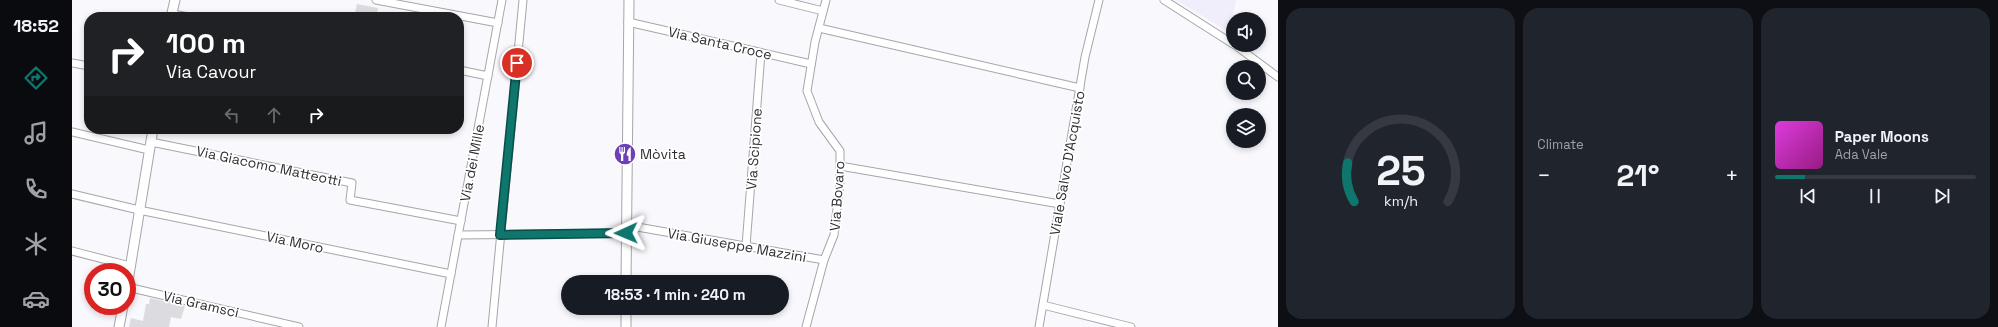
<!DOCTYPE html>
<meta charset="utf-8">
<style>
:root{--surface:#171b24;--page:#20242c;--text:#f1f3f6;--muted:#9ea1a6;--line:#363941;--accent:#0f766e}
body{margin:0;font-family:"Space Grotesk",sans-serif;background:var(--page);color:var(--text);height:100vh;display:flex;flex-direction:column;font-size:15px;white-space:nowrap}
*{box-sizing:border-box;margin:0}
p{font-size:13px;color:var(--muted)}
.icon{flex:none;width:22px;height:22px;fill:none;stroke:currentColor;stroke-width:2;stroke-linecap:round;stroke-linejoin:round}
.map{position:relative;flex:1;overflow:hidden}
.details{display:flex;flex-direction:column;gap:8px;padding:8px;background:#0d0f14;width:720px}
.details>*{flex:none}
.guide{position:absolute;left:12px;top:12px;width:380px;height:122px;border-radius:16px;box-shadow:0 2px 6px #0003;background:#202124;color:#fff;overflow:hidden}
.buttons{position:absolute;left:1154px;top:12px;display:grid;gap:8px}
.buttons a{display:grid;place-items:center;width:40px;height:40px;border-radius:50%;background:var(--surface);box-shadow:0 2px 6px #0003;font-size:20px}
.speed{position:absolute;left:12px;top:263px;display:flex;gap:8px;font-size:20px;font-weight:700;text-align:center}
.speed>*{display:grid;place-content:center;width:52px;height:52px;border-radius:50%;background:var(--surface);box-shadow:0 2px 6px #0003;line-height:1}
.speed .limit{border:6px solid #d22;background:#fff;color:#111}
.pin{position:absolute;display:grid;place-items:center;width:34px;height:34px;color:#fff;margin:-17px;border:2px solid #fff;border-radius:50%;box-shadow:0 1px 4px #0007}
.me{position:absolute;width:44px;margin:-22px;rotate:269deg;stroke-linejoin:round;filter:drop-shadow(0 0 3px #0008)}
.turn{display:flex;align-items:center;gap:14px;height:84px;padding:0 16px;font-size:18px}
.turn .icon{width:52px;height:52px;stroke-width:2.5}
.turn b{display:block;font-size:28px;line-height:34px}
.lanes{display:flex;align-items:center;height:38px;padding:0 16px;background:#0003;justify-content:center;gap:20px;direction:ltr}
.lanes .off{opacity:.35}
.big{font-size:30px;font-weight:600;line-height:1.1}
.details .tile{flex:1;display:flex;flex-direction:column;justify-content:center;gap:6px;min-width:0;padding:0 14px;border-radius:16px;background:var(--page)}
.details .dial{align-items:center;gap:0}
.dial svg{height:104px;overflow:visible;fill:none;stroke:var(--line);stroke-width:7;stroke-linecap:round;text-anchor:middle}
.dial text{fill:var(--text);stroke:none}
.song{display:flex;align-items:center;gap:12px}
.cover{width:48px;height:48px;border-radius:6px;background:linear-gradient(135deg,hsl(300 70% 55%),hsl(310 70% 35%))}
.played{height:4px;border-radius:2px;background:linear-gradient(90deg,var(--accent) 15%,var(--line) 15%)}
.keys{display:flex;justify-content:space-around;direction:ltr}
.heat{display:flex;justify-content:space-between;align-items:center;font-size:22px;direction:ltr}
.details .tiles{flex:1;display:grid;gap:8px;grid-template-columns:repeat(3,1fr)}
.trip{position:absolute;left:489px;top:275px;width:228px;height:40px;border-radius:20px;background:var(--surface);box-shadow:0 2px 6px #0003;font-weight:600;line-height:40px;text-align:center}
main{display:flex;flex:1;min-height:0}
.tabs{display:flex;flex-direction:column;width:72px;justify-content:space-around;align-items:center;background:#090b0e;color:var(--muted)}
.tabs .icon{width:28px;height:28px}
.tabs .selected{color:var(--accent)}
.tabs b{font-size:18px;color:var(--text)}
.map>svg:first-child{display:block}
.built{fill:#f1eefb}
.building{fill:#dcdbe0}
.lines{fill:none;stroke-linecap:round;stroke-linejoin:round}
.minor-casing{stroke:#a6a5aa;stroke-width:9}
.tertiary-casing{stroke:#a6a5aa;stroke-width:11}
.minor{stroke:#fff;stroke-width:7}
.tertiary{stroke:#fff;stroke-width:9}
.route-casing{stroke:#0a4d48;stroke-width:10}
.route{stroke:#0f766e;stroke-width:7}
.labels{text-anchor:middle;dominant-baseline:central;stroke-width:3.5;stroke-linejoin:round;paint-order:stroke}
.street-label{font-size:14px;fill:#2f2f31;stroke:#fff}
.poi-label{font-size:14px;fill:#2f2f31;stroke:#fff;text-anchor:start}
</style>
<main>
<nav class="tabs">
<b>18:52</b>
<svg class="icon selected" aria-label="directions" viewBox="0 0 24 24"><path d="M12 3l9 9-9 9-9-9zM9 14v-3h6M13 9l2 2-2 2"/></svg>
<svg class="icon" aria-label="music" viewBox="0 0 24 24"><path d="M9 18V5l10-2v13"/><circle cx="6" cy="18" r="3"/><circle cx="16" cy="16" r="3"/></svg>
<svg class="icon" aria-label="phone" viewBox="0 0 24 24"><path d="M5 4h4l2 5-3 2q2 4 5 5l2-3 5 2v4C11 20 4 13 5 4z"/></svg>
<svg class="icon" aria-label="climate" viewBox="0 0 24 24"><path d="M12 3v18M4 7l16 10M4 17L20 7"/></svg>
<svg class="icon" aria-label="car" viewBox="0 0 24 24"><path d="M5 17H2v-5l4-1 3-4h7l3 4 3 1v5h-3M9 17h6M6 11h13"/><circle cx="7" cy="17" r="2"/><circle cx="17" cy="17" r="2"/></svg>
</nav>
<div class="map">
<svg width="1206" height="327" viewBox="0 0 1206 327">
<rect width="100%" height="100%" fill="#f9f8fd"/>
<!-- built -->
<polygon class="built" points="1104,0 1164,0 1157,32"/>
<!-- building -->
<g class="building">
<polygon points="285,4 306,8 304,17 282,17"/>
<polygon points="78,298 113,306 109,319 99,317 97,327 57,327 59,318 71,321 74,304 77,304"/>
</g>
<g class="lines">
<!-- minor casing -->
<g class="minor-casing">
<g id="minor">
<polyline points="304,0 426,23"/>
<polyline points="707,0 751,11"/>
<polyline points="1092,0 1161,44"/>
<polyline points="100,14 117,17"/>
<polyline points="556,22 739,64"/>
<polyline points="747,28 1008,88"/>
<polyline points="1163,45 1206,77"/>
<polyline points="0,63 17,66"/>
<polyline points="387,70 416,76"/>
<polyline points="0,132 77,150"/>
<polyline points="79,142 280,183 278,200 389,221"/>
<polyline points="768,166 988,204"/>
<polyline points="0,194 67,210 379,274"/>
<polyline points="554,225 752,260"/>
<polyline points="386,235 554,233"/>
<polyline points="674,246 689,53"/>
<polyline points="0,251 58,266"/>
<polyline points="55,287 227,327"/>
<polyline points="971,305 1059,327"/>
<polyline points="369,327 430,0"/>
<polyline points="420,327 451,0"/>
<polyline points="734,327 752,260 762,235 768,181 768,151 747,122 735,91 743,42 754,0"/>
<polyline points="967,327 1013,57 1027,0"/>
</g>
</g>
<!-- tertiary casing -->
<g class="tertiary-casing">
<g id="tertiary">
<polyline points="99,17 103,0"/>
<polyline points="554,282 557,0"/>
<polyline points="55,287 81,129"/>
<polyline points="47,327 51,306"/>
<polyline points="554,327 554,308"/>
</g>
</g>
<!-- minor -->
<use href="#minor" class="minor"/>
<!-- tertiary -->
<use href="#tertiary" class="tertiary"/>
</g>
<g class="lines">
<!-- route casing -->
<g class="route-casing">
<polyline id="route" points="445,63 428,235 554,233"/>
</g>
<!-- route -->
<use href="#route" class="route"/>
</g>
<!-- icons -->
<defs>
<g id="restaurant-disc" transform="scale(1.15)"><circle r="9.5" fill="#6e40b8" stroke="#fff"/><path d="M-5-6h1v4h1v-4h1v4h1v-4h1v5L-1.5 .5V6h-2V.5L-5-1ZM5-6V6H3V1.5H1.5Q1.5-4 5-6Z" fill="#fff"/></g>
</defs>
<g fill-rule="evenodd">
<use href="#restaurant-disc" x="553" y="154"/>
</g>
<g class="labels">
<!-- street labels -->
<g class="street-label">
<text transform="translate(648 43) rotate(13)">Via Santa Croce</text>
<text transform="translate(682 149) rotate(-86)">Via Scipione</text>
<text transform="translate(400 163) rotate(-79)">Via dei Mille</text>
<text transform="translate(995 163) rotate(-80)">Viale Salvo D'Acquisto</text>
<text transform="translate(197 166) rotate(12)">Via Giacomo Matteotti</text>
<text transform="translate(765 196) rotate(-86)">Via Bovaro</text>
<text transform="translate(223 242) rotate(12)">Via Moro</text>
<text transform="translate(665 245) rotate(10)">Via Giuseppe Mazzini</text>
<text transform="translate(129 304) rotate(13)">Via Gramsci</text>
</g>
<!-- poi labels -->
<g class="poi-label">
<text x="568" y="154">Mòvita</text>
</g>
</g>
</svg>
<div class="buttons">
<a><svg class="icon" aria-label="sound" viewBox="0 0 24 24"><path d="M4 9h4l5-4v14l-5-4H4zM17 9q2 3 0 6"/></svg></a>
<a><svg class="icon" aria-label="search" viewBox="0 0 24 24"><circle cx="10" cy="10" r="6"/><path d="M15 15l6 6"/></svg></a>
<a><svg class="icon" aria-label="layers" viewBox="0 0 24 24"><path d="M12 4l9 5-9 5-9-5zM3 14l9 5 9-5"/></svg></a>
</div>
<div class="speed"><div class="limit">30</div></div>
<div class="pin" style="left:445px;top:63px;background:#d93025"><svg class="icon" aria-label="arrive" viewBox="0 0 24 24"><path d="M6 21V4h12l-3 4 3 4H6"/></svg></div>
<svg class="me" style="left:554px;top:233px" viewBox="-20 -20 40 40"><path d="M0-17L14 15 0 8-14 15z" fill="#0f766e" stroke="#fff" stroke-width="4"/></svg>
<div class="trip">18:53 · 1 min · 240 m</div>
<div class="guide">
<div class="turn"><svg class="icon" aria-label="right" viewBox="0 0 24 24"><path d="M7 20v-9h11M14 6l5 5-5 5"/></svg><div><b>100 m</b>Via Cavour</div></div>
<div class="lanes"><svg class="icon off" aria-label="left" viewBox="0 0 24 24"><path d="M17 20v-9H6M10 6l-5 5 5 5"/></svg><svg class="icon off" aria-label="ahead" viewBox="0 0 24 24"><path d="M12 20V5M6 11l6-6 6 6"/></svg><svg class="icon" aria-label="right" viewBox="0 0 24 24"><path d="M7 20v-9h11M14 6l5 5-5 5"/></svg></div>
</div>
</div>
<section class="details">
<div class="tiles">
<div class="tile dial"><svg viewBox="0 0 100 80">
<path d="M14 69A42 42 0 1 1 86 69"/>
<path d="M14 69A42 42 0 0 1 9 39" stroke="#0f766e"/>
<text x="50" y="56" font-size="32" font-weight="700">25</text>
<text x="50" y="72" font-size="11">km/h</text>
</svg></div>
<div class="tile"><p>Climate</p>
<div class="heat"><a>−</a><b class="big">21°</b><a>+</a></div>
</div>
<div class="tile">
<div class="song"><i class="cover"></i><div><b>Paper Moons</b><p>Ada Vale</p></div></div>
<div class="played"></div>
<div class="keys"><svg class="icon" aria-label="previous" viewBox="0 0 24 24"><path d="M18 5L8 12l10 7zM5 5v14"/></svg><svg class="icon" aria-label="pause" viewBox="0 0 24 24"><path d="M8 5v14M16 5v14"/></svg><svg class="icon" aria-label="next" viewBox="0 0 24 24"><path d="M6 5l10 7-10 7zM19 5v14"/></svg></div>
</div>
</div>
</section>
</main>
